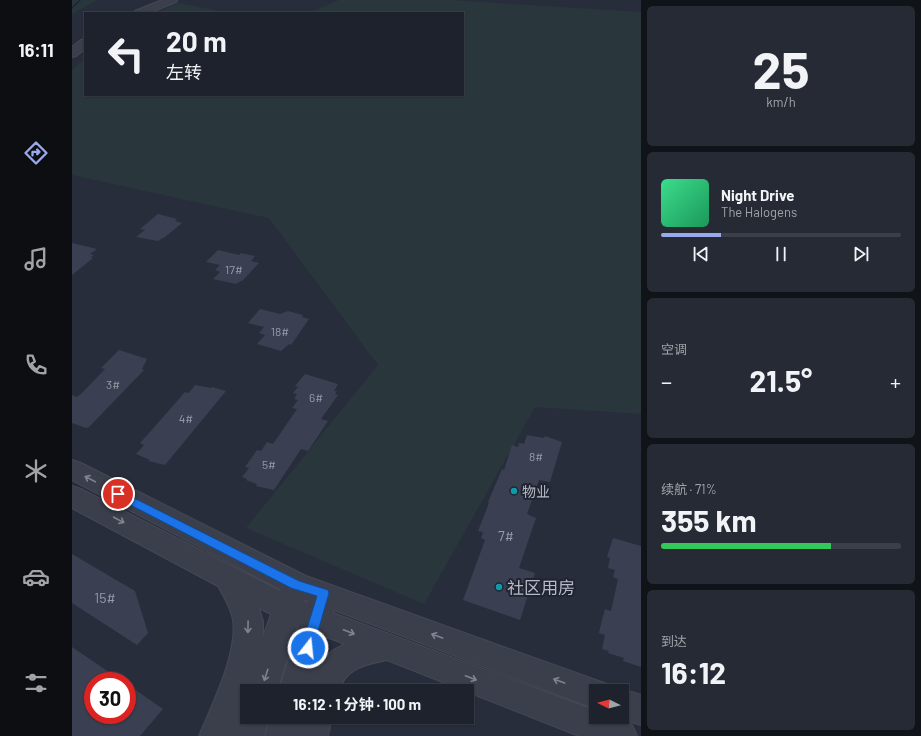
<!DOCTYPE html>
<html lang="zh">
<meta charset="utf-8">
<style>
:root{--surface:#1d222c;--page:#252a34;--text:#f1f3f6;--muted:#a0a4a9;--line:#3b3f48;--accent:#98aaeb}
body{margin:0;font-family:Barlow,"Noto Sans SC",sans-serif;background:var(--page);color:var(--text);height:100vh;display:flex;flex-direction:column;font-size:15px;white-space:nowrap}
*{box-sizing:border-box;margin:0}
p{font-size:13px;color:var(--muted)}
.icon{flex:none;width:22px;height:22px;fill:none;stroke:currentColor;stroke-width:2;stroke-linecap:round;stroke-linejoin:round}
.map{position:relative;flex:1;overflow:hidden}
.sheet{display:flex;flex-direction:column;gap:6px;padding:6px;background:#101318;width:280px}
.sheet>*{flex:none}
.banner{position:absolute;left:12px;top:12px;width:380px;height:84px;border-radius:0px;box-shadow:0 1px 3px #0004,0 0 0 1px var(--line);background:#1d222c;color:var(--text);overflow:hidden}
.needle{width:26px;rotate:276deg}
.buttons{position:absolute;left:517px;top:684px;display:grid;gap:8px}
.buttons a{display:grid;place-items:center;width:40px;height:40px;border-radius:0px;background:var(--surface);box-shadow:0 1px 3px #0004,0 0 0 1px var(--line);font-size:20px}
.speed{position:absolute;left:12px;top:672px;display:flex;gap:8px;font-size:20px;font-weight:700;text-align:center}
.speed>*{display:grid;place-content:center;width:52px;height:52px;border-radius:50%;background:var(--surface);box-shadow:0 1px 3px #0004,0 0 0 1px var(--line);line-height:1}
.speed .limit{border:6px solid #d22;background:#fff;color:#111}
.pin{position:absolute;display:grid;place-items:center;width:34px;height:34px;color:#fff;margin:-17px;border:2px solid #fff;border-radius:50%;box-shadow:0 1px 4px #0007}
.me{position:absolute;width:44px;margin:-22px;rotate:16deg;stroke-linejoin:round;filter:drop-shadow(0 0 3px #0008)}
.turn{display:flex;align-items:center;gap:14px;height:84px;padding:0 16px;font-size:18px}
.turn .icon{width:52px;height:52px;stroke-width:2.5}
.turn b{display:block;font-size:28px;line-height:34px}
.big{font-size:30px;font-weight:700;line-height:1.1}
.sheet .tile{flex:1;display:flex;flex-direction:column;justify-content:center;gap:6px;min-width:0;padding:0 14px;border-radius:6px;background:var(--page)}
.sheet .dial{align-items:center;gap:0}
.dial b{font-size:52px;line-height:1}
.song{display:flex;align-items:center;gap:12px}
.cover{width:48px;height:48px;border-radius:6px;background:linear-gradient(135deg,hsl(150 70% 55%),hsl(150 70% 35%))}
.played{height:4px;border-radius:2px;background:linear-gradient(90deg,var(--accent) 25%,var(--line) 25%)}
.keys{display:flex;justify-content:space-around;direction:ltr}
.heat{display:flex;justify-content:space-between;align-items:center;font-size:22px;direction:ltr}
.charge{height:6px;border-radius:3px;background:linear-gradient(90deg,#34c759 71%,var(--line) 0)}
.trip{position:absolute;left:168px;top:684px;width:234px;height:40px;border-radius:0px;background:var(--surface);box-shadow:0 1px 3px #0004,0 0 0 1px var(--line);font-weight:700;line-height:40px;text-align:center}
main{display:flex;flex:1;min-height:0}
.tab-bar{display:flex;flex-direction:column;width:72px;justify-content:space-around;align-items:center;background:#0c0e12;color:var(--muted)}
.tab-bar .icon{width:28px;height:28px}
.tab-bar .current{color:var(--accent)}
.tab-bar b{font-size:18px;color:var(--text)}
.map>svg:first-child{display:block}
.green{fill:#29373c}
.lines{fill:none;stroke-linecap:round;stroke-linejoin:round}
.stream{fill:#1c2238;fill-rule:evenodd}
.building{fill:#3a4052}
.minor-casing{stroke:#444855;stroke-width:2}
.minor{fill:#3b3f4c;fill-rule:evenodd}
.oneway{stroke:#7f8390}
.route{fill:#1a73e8;stroke:#114b97}
.culture-dot{fill:#0f9aa8;stroke:#202431;stroke-width:1.5}
.labels{text-anchor:middle;dominant-baseline:central;stroke-width:4;stroke-linejoin:round;paint-order:stroke}
.number-label{font-size:12px;fill:#969aa8}
.poi-label{font-size:14px;fill:#b7bac7;stroke:#202431;text-anchor:start}
.near-number-label{font-size:14px;fill:#969aa8}
.near-poi-label{font-size:17px;fill:#b7bac7;stroke:#202431;text-anchor:start}
</style>
<main>
<nav class="tab-bar">
<b>16:11</b>
<svg class="icon current" aria-label="directions" viewBox="0 0 24 24"><path d="M12 3l9 9-9 9-9-9zM9 14v-3h6M13 9l2 2-2 2"/></svg>
<svg class="icon" aria-label="music" viewBox="0 0 24 24"><path d="M9 18V5l10-2v13"/><circle cx="6" cy="18" r="3"/><circle cx="16" cy="16" r="3"/></svg>
<svg class="icon" aria-label="phone" viewBox="0 0 24 24"><path d="M5 4h4l2 5-3 2q2 4 5 5l2-3 5 2v4C11 20 4 13 5 4z"/></svg>
<svg class="icon" aria-label="climate" viewBox="0 0 24 24"><path d="M12 3v18M4 7l16 10M4 17L20 7"/></svg>
<svg class="icon" aria-label="car" viewBox="0 0 24 24"><path d="M5 17H2v-5l4-1 3-4h7l3 4 3 1v5h-3M9 17h6M6 11h13"/><circle cx="7" cy="17" r="2"/><circle cx="17" cy="17" r="2"/></svg>
<svg class="icon" aria-label="filters" viewBox="0 0 24 24"><path d="M4 7h16M4 17h16"/><circle cx="9" cy="7" r="2"/><circle cx="15" cy="17" r="2"/></svg>
</nav>
<div class="map">
<svg width="569" height="736" viewBox="0 0 569 736">
<rect width="100%" height="100%" fill="#272d3b"/>
<!-- green -->
<g class="green">
<polygon points="0,0 25,0 0,14"/>
<polygon points="267,0 378,0 569,12 569,414 463,407 352,604 174,528 306,365 197,218 0,175 0,70 13,58 13,95 391,95 391,13 236,13"/>
<polygon points="106,3 158,13 84,13"/>
</g>
<g class="lines">
<!-- stream -->
<polygon class="stream" points="7,0 9,0 0,9 0,7"/>
</g>
<!-- building -->
<g class="building">
<polygon points="86,214 105,219 103,221 110,223 93,237 86,241 64,237 73,230 68,229"/>
<polygon points="0,243 25,249 18,254 22,255 19,257 21,258 0,275"/>
<polygon points="146,250 167,255 169,253 183,256 179,261 187,263 171,280 164,284 141,279 148,272 143,270 148,265 134,262"/>
<polygon points="188,309 208,314 216,311 231,315 230,317 237,319 219,345 217,344 209,351 185,344 193,335 187,333 192,327 176,323"/>
<polygon points="47,350 75,359 70,369 72,370 17,427 14,428 0,423 0,395 5,397 10,393 33,369 29,368"/>
<polygon points="233,374 266,384 262,391 265,391 263,394 266,395 249,419 256,421 236,451 229,449 202,490 184,486 185,484 174,480 175,479 170,477 177,468 173,467 185,450 189,451 195,442 201,444 225,409 220,408 226,400 222,399 225,394 221,393 226,387 223,386"/>
<polygon points="123,385 139,388 140,387 154,391 93,465 76,461 78,460 64,454 72,445 68,443 78,432 113,392 117,393"/>
<polygon points="455,435 472,438 473,436 490,442 478,482 467,480 455,514 464,518 447,568 463,573 448,620 391,600 413,540 409,538 411,532 406,531 417,503 416,502 430,469 432,470 440,445 446,447 447,443 452,444"/>
<polygon points="541,538 569,546 569,667 551,661 552,658 536,653 537,651 530,649 533,635 527,633 530,620 533,609 539,611 546,579 541,577 543,570 536,568 538,558 535,557"/>
<polygon points="0,554 63,591 76,633 65,645 0,603"/>
<polygon points="0,647 50,681 21,681 21,715 55,715 55,684 91,709 68,736 0,736"/>
</g>
<g class="lines">
<!-- minor casing -->
<g class="minor-casing">
<g id="minor">
<polygon points="90,0 105,0 104,2 77,13 61,13 63,11"/>
<polygon points="13,39 13,49 4,56 0,57 0,47 9,40"/>
<path d="M0,460L9,463L234,576L535,684L539,691H524V709L262,610L261,613L524,711V717H540L560,725L565,736H507L315,660C295,664 273,668 267,691H207L227,626L225,625L205,691H175V698L172,705L175,704V717H197L192,736H127C140,705 166,653 161,620C159,607 152,597 146,586L0,508V486L9,489L208,591V589L0,480ZM233,600L236,601L235,603L232,602ZM187,608L199,614L191,637V621ZM254,637L273,644L260,651L246,667Z"/>
<polygon points="550,689 569,695 569,725 545,717 550,717 550,691 545,691"/>
<polygon points="199,717 260,717 256,736 193,736"/>
</g>
</g>
<!-- minor -->
<use href="#minor" class="minor"/>
</g>
<!-- one-way arrows -->
<defs><path id="oneway-shaft" d="M-6 0H5M1.5-3L5.5 0L1.5 3" fill="none" stroke-width="1.6" stroke-linecap="round" stroke-linejoin="round"/></defs>
<g class="oneway">
<use href="#oneway-shaft" transform="translate(18 479) rotate(-152)"/>
<use href="#oneway-shaft" transform="translate(47 520) rotate(28)"/>
<use href="#oneway-shaft" transform="translate(176 627) rotate(91)"/>
<use href="#oneway-shaft" transform="translate(277 632) rotate(21)"/>
<use href="#oneway-shaft" transform="translate(365 636) rotate(-160)"/>
<use href="#oneway-shaft" transform="translate(194 675) rotate(108)"/>
<use href="#oneway-shaft" transform="translate(399 678) rotate(21)"/>
<use href="#oneway-shaft" transform="translate(487 681) rotate(-160)"/>
</g>
<!-- route -->
<polygon class="route" points="46,490 227,581 256,590 257,593 240,652 236,654 231,652 229,648 245,596 219,588 43,497 41,494 43,491"/>
<!-- markers -->
<g class="culture-dot">
<circle cx="442" cy="491" r="4"/>
<circle cx="427" cy="587" r="4"/>
</g>
<g class="labels">
<!-- number labels -->
<g class="number-label">
<text x="162" y="269">17#</text>
<text x="208" y="331">18#</text>
<text x="41" y="384">3#</text>
<text x="244" y="397">6#</text>
<text x="114" y="418">4#</text>
<text x="464" y="456">8#</text>
<text x="197" y="464">5#</text>
</g>
<!-- poi labels -->
<g class="poi-label">
<text x="450" y="491">物业</text>
</g>
<!-- near-number labels -->
<g class="near-number-label">
<text x="434" y="535">7#</text>
<text x="33" y="597">15#</text>
</g>
<!-- near-poi labels -->
<g class="near-poi-label">
<text x="435" y="587">社区用房</text>
</g>
</g>
</svg>
<div class="buttons">
<a><svg class="needle" viewBox="-14 -14 28 28"><path d="M0-13l5 13h-10z" fill="#e53935"/><path d="M0 13l5-13h-10z" fill="#a0a4a9"/></svg></a>
</div>
<div class="speed"><div class="limit">30</div></div>
<div class="pin" style="left:46px;top:494px;background:#d93025"><svg class="icon" aria-label="arrive" viewBox="0 0 24 24"><path d="M6 21V4h12l-3 4 3 4H6"/></svg></div>
<svg class="me" style="left:236px;top:648px" viewBox="-20 -20 40 40"><circle r="17" fill="#1a73e8" stroke="#fff" stroke-width="3"/><path d="M0-11L8 9 0 5-8 9z" fill="#fff"/></svg>
<div class="trip">16:12 · 1 分钟 · 100 m</div>
<div class="banner">
<div class="turn"><svg class="icon" aria-label="left" viewBox="0 0 24 24"><path d="M17 20v-9H6M10 6l-5 5 5 5"/></svg><div><b>20 m</b>左转</div></div>
</div>
</div>
<section class="sheet">
<div class="tile dial"><b>25</b><p>km/h</p></div>
<div class="tile">
<div class="song"><i class="cover"></i><div><b>Night Drive</b><p>The Halogens</p></div></div>
<div class="played"></div>
<div class="keys"><svg class="icon" aria-label="previous" viewBox="0 0 24 24"><path d="M18 5L8 12l10 7zM5 5v14"/></svg><svg class="icon" aria-label="pause" viewBox="0 0 24 24"><path d="M8 5v14M16 5v14"/></svg><svg class="icon" aria-label="next" viewBox="0 0 24 24"><path d="M6 5l10 7-10 7zM19 5v14"/></svg></div>
</div>
<div class="tile"><p>空调</p>
<div class="heat"><a>−</a><b class="big">21.5°</b><a>+</a></div>
</div>
<div class="tile"><p>续航 · 71%</p><b class="big">355 km</b><div class="charge"></div></div>
<div class="tile"><p>到达</p><b class="big">16:12</b></div>
</section>
</main>
